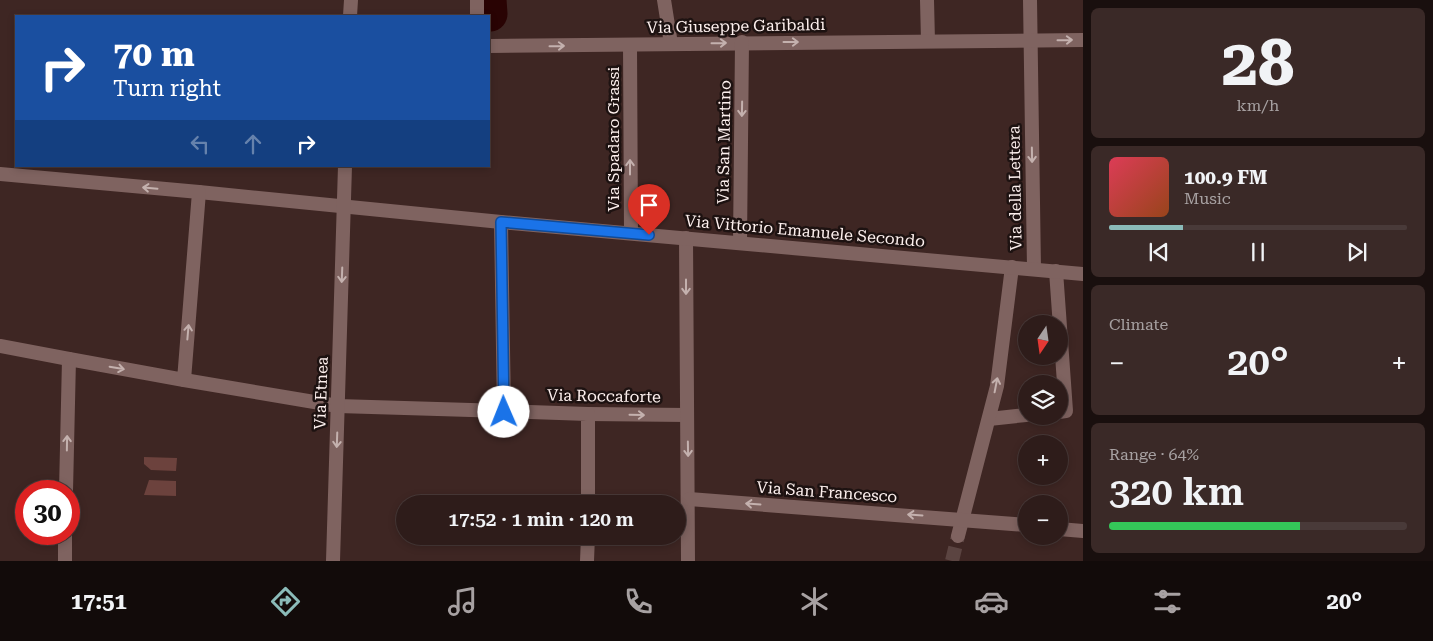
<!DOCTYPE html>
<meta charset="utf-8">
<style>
:root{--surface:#2e1c1a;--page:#3a2927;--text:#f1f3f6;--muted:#a7a1a2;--line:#493a39;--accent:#8bbbb9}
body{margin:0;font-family:"Roboto Serif",serif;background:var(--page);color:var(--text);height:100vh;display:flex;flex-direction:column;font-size:19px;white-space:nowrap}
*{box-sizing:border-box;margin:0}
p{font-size:16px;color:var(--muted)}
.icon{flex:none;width:28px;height:28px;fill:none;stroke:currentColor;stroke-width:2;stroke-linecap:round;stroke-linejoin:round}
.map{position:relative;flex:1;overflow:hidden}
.sheet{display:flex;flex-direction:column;gap:8px;padding:8px;background:#190f0e;width:350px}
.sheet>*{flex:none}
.guide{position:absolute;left:15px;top:15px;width:475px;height:152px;border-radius:0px;box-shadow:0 2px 8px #0003,0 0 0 1px var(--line);background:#1a4fa0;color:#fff;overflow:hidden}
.needle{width:32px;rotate:193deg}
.tools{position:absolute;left:1018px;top:315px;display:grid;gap:10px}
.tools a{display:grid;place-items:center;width:50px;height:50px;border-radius:50%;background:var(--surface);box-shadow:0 2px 8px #0003,0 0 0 1px var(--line);font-size:25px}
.speed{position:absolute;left:15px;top:480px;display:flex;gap:10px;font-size:25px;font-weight:700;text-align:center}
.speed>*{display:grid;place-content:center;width:65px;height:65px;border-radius:50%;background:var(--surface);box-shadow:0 2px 8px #0003,0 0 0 1px var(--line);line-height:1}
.speed .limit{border:8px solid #d22;background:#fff;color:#111}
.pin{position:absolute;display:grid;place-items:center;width:42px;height:42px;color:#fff;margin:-51px -21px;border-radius:50% 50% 50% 0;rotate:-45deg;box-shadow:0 0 5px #0007}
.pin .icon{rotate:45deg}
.me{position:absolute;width:55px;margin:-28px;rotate:359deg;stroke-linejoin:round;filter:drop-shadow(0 0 4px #0008)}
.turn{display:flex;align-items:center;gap:18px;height:105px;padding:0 15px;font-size:22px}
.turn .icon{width:65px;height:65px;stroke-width:2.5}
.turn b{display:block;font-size:35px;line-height:42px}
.lanes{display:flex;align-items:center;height:48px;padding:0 15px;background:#0003;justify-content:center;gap:25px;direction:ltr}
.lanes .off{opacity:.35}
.big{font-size:38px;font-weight:600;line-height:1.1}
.sheet .card{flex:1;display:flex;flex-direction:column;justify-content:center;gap:8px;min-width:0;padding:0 18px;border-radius:8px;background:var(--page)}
.sheet .dial{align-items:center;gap:0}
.dial b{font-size:65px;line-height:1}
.song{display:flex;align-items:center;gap:15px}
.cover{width:60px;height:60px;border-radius:8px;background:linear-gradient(135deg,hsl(350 70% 55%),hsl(20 70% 35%))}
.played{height:5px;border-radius:2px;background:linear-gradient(90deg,var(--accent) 25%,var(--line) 25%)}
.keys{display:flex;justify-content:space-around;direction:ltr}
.heat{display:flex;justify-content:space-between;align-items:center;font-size:28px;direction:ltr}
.charge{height:8px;border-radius:4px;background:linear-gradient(90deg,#34c759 64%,var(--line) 0)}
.trip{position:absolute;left:396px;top:495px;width:290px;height:50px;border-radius:25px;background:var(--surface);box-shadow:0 2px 8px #0003,0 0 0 1px var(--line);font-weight:600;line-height:50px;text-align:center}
.dock{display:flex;height:80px;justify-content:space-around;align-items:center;background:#120b0a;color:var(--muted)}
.dock .icon{width:35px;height:35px}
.dock .current{color:var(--accent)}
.dock b{font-size:22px;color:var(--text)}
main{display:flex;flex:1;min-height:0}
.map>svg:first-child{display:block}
.green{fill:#6c423d}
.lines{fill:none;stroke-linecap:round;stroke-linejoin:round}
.river{stroke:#290303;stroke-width:35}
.pedestrian-tunnel{stroke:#5b4441;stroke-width:14;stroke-dasharray:14 7;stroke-linecap:butt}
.pedestrian{stroke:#7f6360;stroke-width:14}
.minor{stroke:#7f6360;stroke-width:14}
.oneway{stroke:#c4b1ae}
.route-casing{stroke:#114b97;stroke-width:12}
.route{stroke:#1a73e8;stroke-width:9}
.labels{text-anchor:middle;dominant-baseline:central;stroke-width:5;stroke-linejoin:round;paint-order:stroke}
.street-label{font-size:16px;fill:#fdf0ee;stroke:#1d1211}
</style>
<main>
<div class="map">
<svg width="1083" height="561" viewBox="0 0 1083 561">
<rect width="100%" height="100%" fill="#3e2623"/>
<!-- green -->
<g class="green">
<polygon points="144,457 177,458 176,471 151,470 144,464"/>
<polygon points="149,480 176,481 176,496 144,495"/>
</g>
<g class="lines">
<!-- river -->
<polyline class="river" points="489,0 490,14"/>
<!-- pedestrian-tunnel -->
<polyline class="pedestrian-tunnel" points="952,561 958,536"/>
<!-- pedestrian -->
<g class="pedestrian">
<polyline points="664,0 671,44"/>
<polyline points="927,0 928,41"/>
<polyline points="1030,0 1034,269"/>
<polyline points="350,16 351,0"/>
<polyline points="477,16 477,0"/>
<polyline points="630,45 631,233"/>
<polyline points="489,46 1083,40"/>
<polyline points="199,192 501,222"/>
<polyline points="740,243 742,42"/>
<polyline points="1056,271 1066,411 1059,412"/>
<polyline points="0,346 69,359"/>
<polyline points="184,380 338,406 504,411"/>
<polyline points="588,414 687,415"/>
<polyline points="989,419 1026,415"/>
<polyline points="958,536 997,386 1012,267"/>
<polyline points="333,561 345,166"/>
</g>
<!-- minor -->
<g class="minor">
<polyline points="0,174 199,192 184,380 69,359 66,491"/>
<polyline points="686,238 688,561"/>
<polyline points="689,499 1026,525"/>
<polyline points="588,504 588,414 504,411 501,222 1083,274"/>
<polyline points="1059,529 1083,531"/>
<polyline points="65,561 65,534"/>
<polyline points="587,561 588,536"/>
</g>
</g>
<!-- one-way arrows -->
<defs><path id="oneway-shaft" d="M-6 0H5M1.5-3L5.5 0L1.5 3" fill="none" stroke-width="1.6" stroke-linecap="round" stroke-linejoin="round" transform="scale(1.25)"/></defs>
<g class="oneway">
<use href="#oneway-shaft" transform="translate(1065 40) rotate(-1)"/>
<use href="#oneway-shaft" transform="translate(791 42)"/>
<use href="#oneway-shaft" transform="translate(719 43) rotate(-1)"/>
<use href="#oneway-shaft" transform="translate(557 46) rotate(-1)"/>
<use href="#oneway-shaft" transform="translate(742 109) rotate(91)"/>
<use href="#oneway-shaft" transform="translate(1032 155) rotate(89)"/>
<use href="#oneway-shaft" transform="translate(630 167) rotate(-90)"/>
<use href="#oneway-shaft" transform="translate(150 188) rotate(-175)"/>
<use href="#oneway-shaft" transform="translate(342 275) rotate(92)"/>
<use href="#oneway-shaft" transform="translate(686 287) rotate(90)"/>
<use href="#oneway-shaft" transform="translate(188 332) rotate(-85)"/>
<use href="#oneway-shaft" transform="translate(117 368) rotate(10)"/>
<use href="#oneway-shaft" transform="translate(996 385) rotate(-79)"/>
<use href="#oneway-shaft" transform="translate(637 415) rotate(1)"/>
<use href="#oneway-shaft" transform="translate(337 440) rotate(92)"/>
<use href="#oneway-shaft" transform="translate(67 443) rotate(-89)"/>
<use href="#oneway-shaft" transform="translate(688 449) rotate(89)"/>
<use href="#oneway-shaft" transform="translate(753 504) rotate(-176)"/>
<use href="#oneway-shaft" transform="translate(915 515) rotate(-176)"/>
</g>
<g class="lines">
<!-- route casing -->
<g class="route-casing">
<polyline id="route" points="504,412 501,222 649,235"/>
</g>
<!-- route -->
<use href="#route" class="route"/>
</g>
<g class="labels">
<!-- street labels -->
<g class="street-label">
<text transform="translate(736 26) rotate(-1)">Via Giuseppe Garibaldi</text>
<text transform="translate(613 139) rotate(-90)">Via Spadaro Grassi</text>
<text transform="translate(724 142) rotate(-89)">Via San Martino</text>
<text transform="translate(1015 188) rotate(-91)">Via della Lettera</text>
<text transform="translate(805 231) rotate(5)">Via Vittorio Emanuele Secondo</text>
<text transform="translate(321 393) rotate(-88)">Via Etnea</text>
<text transform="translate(604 396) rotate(1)">Via Roccaforte</text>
<text transform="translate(827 492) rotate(4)">Via San Francesco</text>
</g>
</g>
</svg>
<div class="tools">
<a><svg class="needle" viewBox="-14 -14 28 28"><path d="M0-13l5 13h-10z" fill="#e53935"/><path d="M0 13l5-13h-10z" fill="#a7a1a2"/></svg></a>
<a><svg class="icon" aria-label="layers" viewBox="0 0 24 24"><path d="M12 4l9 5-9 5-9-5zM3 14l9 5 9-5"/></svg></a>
<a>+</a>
<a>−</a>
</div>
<div class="speed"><div class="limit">30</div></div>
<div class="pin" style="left:649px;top:235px;background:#d93025"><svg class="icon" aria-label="arrive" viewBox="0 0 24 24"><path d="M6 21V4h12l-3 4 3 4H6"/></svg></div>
<svg class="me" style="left:504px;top:412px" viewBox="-20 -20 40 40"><circle r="19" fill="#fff"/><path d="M0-13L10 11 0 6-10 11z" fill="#1a73e8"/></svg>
<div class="trip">17:52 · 1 min · 120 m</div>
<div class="guide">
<div class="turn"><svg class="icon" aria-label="right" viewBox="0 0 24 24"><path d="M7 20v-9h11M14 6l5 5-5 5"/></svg><div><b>70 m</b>Turn right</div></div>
<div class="lanes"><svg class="icon off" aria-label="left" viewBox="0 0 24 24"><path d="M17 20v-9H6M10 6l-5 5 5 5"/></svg><svg class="icon off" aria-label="ahead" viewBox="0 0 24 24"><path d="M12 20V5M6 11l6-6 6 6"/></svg><svg class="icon" aria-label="right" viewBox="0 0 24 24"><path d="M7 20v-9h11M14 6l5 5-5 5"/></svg></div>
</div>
</div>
<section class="sheet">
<div class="card dial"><b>28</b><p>km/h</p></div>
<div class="card">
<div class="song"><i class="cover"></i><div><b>100.9 FM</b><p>Music</p></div></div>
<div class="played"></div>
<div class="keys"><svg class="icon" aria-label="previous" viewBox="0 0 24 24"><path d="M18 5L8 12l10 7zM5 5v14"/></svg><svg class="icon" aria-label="pause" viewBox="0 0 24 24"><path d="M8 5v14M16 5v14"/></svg><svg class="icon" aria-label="next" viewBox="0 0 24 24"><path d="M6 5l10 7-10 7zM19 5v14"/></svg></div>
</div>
<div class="card"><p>Climate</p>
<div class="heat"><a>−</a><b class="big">20°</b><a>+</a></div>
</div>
<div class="card"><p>Range · 64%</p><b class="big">320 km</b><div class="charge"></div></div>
</section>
</main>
<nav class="dock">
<b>17:51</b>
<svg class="icon current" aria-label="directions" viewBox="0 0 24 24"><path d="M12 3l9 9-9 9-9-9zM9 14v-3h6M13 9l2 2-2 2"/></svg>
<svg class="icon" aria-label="music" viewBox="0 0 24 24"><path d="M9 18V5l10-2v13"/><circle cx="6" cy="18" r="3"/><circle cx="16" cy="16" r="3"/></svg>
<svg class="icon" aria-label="phone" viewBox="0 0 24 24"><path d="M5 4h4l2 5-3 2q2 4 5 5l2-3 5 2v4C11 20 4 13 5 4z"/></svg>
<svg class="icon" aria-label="climate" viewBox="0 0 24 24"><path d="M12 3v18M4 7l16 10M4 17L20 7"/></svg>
<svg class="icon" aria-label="car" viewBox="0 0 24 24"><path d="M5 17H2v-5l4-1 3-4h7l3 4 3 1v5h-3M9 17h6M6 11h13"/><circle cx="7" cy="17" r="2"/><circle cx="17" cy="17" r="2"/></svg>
<svg class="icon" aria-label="filters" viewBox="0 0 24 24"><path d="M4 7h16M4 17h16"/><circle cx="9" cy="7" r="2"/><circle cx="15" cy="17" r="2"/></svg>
<b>20°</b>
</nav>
